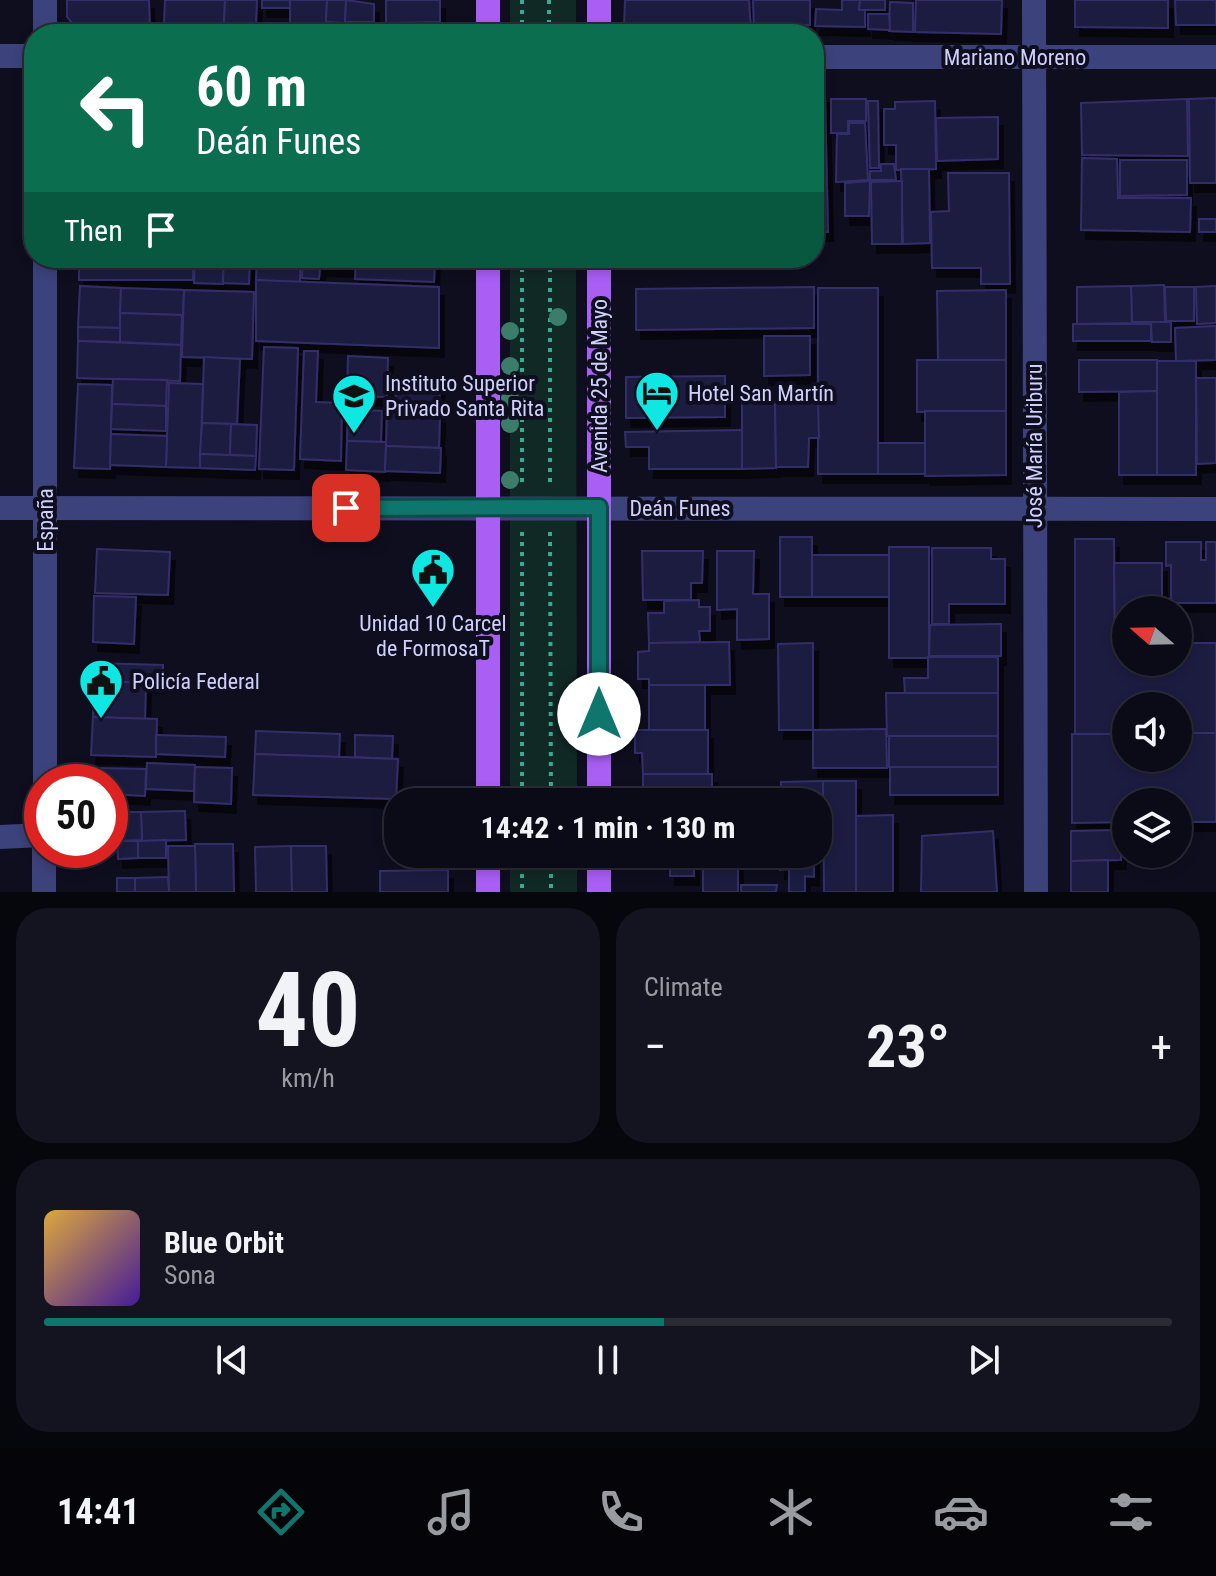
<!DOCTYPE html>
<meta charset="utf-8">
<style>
:root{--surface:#0b0a17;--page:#141320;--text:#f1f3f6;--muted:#9a9aa1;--line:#2b2b36;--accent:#0f766e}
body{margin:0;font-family:"Roboto Condensed",sans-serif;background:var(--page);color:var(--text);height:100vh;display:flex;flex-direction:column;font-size:30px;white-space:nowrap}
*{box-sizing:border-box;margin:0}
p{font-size:26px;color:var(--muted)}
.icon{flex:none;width:44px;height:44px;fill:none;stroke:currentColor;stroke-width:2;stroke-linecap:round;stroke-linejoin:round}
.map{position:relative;height:892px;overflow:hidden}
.details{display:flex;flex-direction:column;gap:16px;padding:16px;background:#06060d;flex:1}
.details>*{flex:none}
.hud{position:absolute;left:24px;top:24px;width:800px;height:244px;border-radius:32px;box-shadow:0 4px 12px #0003,0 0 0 2px var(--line);background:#0b6e4f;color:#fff;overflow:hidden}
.needle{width:52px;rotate:290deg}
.controls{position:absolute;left:1112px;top:596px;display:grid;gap:16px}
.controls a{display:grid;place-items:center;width:80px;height:80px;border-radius:50%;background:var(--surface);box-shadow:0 4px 12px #0003,0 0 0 2px var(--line);font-size:40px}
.speed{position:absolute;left:24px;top:764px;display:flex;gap:16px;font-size:40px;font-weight:700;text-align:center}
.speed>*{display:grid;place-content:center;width:104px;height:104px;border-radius:50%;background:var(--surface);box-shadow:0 4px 12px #0003,0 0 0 2px var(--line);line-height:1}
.speed .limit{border:12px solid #d22;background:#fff;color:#111}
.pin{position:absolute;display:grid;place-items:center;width:68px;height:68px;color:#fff;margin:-34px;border-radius:16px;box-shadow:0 4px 12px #0006}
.me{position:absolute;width:88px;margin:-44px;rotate:0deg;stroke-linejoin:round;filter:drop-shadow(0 0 6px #0008)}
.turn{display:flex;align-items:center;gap:28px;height:168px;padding:0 40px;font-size:36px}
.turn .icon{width:104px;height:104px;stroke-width:2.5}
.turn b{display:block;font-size:56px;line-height:68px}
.then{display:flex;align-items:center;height:76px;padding:0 40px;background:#0003;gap:16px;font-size:30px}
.big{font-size:60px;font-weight:700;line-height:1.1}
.details .tile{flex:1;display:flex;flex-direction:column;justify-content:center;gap:12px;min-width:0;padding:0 28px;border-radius:32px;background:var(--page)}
.details .dial{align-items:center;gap:0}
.dial b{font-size:104px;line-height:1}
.song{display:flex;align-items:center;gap:24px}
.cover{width:96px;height:96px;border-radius:12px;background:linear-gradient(135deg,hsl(40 70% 55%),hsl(260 70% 35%))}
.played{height:8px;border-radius:4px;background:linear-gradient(90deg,var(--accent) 55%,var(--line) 55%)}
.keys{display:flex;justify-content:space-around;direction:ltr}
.heat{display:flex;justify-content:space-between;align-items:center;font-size:44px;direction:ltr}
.details .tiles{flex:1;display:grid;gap:16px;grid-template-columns:1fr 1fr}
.tile:last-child{grid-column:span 2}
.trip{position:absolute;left:384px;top:788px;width:448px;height:80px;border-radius:32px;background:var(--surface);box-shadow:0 4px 12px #0003,0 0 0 2px var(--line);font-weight:700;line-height:80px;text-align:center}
.menu{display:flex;height:128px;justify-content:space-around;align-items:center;background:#040409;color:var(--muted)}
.menu .icon{width:56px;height:56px}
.menu .on{color:var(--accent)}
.menu b{font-size:36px;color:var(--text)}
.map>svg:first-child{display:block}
.green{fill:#112925}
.building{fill:#1e1b3f;stroke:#332f69;stroke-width:2;filter:url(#shadow)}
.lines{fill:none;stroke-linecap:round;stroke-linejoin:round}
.path{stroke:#35aa94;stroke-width:4;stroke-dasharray:4 6;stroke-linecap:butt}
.minor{stroke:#3c427b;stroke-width:24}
.major{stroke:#a95ef4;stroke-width:24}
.tree{fill:#3c7c6b}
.route-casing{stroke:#0a4d48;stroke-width:20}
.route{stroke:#0f766e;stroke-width:14}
.labels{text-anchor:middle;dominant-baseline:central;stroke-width:8;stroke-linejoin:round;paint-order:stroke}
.street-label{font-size:22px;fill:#cfd0fc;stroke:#0f0e1f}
.poi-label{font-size:22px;fill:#cfd0fc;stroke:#0f0e1f;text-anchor:start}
</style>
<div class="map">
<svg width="1216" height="892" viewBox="0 0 1216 892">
<defs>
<filter id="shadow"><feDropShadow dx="5" dy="9" stdDeviation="0" flood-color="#0009"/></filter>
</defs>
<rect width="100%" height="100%" fill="#0f0e1f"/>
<!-- green -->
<g class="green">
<rect x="510" y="0" width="66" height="34"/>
<polygon points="510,258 576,258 577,802 510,802"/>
<rect x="510" y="854" width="67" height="38"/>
</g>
<!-- building -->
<g class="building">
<polygon points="67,0 149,0 150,30 79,31 67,17"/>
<polygon points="165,0 225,0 224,24 164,23"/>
<polygon points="225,0 257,0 256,24 224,23"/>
<rect x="262" y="0" width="28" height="8"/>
<polygon points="290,0 327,0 326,24 290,23"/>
<polygon points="327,0 346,0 345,23 326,22"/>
<polygon points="346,0 374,4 374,22 345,22"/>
<polygon points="386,0 440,0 440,22 386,23"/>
<polygon points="625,0 749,0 751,31 624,28"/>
<polygon points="753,0 810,0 810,25 754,27"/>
<polygon points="842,0 860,0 859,10 865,10 865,27 815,26 816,9 842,10"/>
<polygon points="860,0 885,0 885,10 859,10"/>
<polygon points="916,0 1002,0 1001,34 915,32"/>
<polygon points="1075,0 1168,0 1168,28 1075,27"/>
<polygon points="1175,0 1216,0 1216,25 1176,25"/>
<polygon points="890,2 913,3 913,32 889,31"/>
<polygon points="868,14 889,14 890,30 868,29"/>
<polygon points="814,94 825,94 828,232 814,232"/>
<polygon points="1216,98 1216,183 1190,183 1189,99"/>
<polygon points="831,99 866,99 866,121 848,121 848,133 831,133"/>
<polygon points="1187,99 1188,156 1082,155 1081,103"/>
<polygon points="814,101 824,101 825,149 814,150"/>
<polygon points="868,101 878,101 879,168 870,168"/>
<polygon points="935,101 936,169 896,170 896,145 884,145 884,109 895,109 895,102"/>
<polygon points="998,117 998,159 937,161 936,118"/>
<polygon points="849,123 865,123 868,180 836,182 837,134 849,134"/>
<polygon points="1082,158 1117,159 1118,198 1191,198 1190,232 1081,230"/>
<polygon points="1120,160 1187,160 1187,195 1120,196"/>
<polygon points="881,164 894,164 896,180 870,180 870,171 881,171"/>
<polygon points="901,169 929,169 930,243 903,244"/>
<polygon points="948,173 1009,173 1010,284 981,284 981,268 932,268 931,212 949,211"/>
<rect x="814" y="177" width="10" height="47"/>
<polygon points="870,181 869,216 845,216 845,183"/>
<polygon points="902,181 902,244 872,244 871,182"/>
<rect x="1199" y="219" width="17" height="13"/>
<rect x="79" y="258" width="114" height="22"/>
<polygon points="195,258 224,258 223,284 194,283"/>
<polygon points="224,258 250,258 249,284 223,283"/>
<polygon points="257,258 300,258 300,283 256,280"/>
<polygon points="303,258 321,258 319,279 302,278"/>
<polygon points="321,258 349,258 349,268 320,267"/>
<polygon points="356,258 435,258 434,282 355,279"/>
<polygon points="256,280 439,287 439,348 256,341"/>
<polygon points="1164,285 1165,322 1132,322 1131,286"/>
<polygon points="80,286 121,288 120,328 78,327"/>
<polygon points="1131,286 1132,323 1077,324 1077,287"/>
<polygon points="1216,286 1216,323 1197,324 1196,287"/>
<polygon points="814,287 814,328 636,330 636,289"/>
<polygon points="1165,287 1194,287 1194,321 1166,321"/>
<polygon points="121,288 184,290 183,315 120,313"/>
<rect x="818" y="288" width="60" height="186"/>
<polygon points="184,290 254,292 252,359 182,357"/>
<polygon points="1006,290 1006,360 938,360 937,291"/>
<polygon points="120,313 182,315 181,345 120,342"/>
<polygon points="1151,322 1171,322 1171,342 1152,342"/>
<rect x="1073" y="324" width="78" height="17"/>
<polygon points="1216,326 1216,360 1176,361 1175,328"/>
<polygon points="78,327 120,328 120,342 78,341"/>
<polygon points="764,336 810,336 810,375 764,376"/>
<polygon points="78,341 181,345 180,381 77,378"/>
<polygon points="264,347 298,348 294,470 259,469"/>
<polygon points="304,351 318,351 316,402 342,403 341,461 300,459"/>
<polygon points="348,356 388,358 387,397 347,396"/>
<polygon points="204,357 240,359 237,424 202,423"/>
<polygon points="917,360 1006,360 1006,411 917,412"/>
<polygon points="1079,360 1157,360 1157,391 1079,392"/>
<rect x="1157" y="361" width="39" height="114"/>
<polygon points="725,376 725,417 626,418 626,377"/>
<polygon points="1196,378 1216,378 1216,463 1197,464"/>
<polygon points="113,379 167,380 166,406 112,404"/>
<polygon points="440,379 439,411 395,411 396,383"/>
<polygon points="169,383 203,384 200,468 166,467"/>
<polygon points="78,384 112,385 110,469 74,468"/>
<polygon points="1157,391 1157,475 1119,475 1119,392"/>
<polygon points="742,401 775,401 776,468 742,469"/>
<polygon points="775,401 818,401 819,438 809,438 808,467 776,467"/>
<polygon points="112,404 166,406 166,431 111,429"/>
<polygon points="348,409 382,411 381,442 347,441"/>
<polygon points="925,411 1006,411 1006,475 925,476"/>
<polygon points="387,412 440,414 439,448 386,446"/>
<polygon points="202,423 231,424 230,455 200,454"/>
<polygon points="231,424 257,425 256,456 230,455"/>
<polygon points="742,430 742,469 649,469 649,447 626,447 625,432"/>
<polygon points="111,434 167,436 166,467 110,465"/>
<polygon points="347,441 386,442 385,472 346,470"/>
<rect x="878" y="443" width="47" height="31"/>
<polygon points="386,446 441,448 440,473 385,471"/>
<polygon points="200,454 256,456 255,470 200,468"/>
<rect x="780" y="537" width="32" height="60"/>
<polygon points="1075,539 1114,539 1115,643 1126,643 1126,662 1178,662 1178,643 1216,643 1216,733 1178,733 1178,706 1126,706 1126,734 1075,734"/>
<polygon points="1166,542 1201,542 1201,560 1206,560 1206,542 1216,542 1216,603 1171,603 1171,565 1166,566"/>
<rect x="889" y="547" width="40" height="111"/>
<polygon points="932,548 991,548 991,559 1005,559 1005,604 949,604 949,624 932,624"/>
<polygon points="97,549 170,552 168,595 95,593"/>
<polygon points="642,551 703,551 702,583 691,583 691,600 643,600"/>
<polygon points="717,551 754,551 753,594 769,594 769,639 737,640 737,609 717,610"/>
<rect x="812" y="555" width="77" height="42"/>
<polygon points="1114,563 1162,563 1162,610 1126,610 1126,643 1115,643"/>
<polygon points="94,596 136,597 134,644 93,642"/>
<polygon points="699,600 699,607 710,607 710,631 699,631 700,642 649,643 648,613 664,613 664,601"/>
<polygon points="1001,624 1001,656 929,656 930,625"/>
<polygon points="729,642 730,685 649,685 649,679 638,679 638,652 649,651 649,643"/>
<polygon points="813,643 813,730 779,730 778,644"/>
<polygon points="928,657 998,657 998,693 905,693 904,678 928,678"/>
<polygon points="94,663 163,665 162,684 94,681"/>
<polygon points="94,681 146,683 145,719 93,717"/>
<rect x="649" y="685" width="56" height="45"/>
<polygon points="886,693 998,693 998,736 887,736"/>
<polygon points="93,717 157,719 156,757 91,755"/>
<polygon points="886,729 887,768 813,768 813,730"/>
<polygon points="635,730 708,730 708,774 643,774 642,753 635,753"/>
<polygon points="256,731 340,734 339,757 255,754"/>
<polygon points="1178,733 1216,733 1216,822 1178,822 1178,802 1126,802 1126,822 1072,823 1072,734 1126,734 1126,758 1178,758"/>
<polygon points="156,735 226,737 225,757 156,754"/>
<polygon points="355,735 393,736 392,759 355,757"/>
<rect x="889" y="736" width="109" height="31"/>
<polygon points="255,754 398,759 396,799 253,795"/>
<polygon points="147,763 195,765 194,791 146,789"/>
<polygon points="195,767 232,768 231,804 194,802"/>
<rect x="890" y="767" width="108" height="28"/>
<polygon points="95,768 146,769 145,796 110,794 110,782 94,782"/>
<polygon points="643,774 712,774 712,792 643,793"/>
<polygon points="823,781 856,781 856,892 824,892"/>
<polygon points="823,781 823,805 781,802 781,782"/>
<polygon points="736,792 736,802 630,802 630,793"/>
<polygon points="185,811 186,840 142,841 141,812"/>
<polygon points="110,812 141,812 142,840 110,841"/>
<polygon points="893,815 893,892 856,892 856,816"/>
<polygon points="1120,830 1121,860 1071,861 1071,831"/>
<polygon points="993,831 997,892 921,892 922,836"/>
<polygon points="166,840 166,858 138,858 138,841"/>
<polygon points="117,841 138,841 138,858 118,859"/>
<polygon points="195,844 233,844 234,892 196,892"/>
<polygon points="168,846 195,846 196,892 169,892"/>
<polygon points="291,846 292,892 256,892 255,847"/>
<polygon points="291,846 326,846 327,892 292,892"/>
<polygon points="780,854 814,854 814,877 805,876 805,892 789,892 789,869 780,870"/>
<rect x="670" y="858" width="24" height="18"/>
<rect x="703" y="859" width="35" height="33"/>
<polygon points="1108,860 1108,892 1071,892 1071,861"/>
<polygon points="448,870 448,892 380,892 380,871"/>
<polygon points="168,877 169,892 135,892 135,878"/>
<rect x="117" y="878" width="18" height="14"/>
<polygon points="741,885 777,885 776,892 741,892"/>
</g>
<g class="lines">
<!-- path -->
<g class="path">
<polyline points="549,0 549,34"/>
<polyline points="522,34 522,0"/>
<polyline points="522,258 522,484"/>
<polyline points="550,258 550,484"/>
<polyline points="522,532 522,802"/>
<polyline points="550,532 551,802"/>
<polyline points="522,854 522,892"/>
<polyline points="551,854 551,892"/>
</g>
<!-- minor -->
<g class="minor">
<polyline points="1034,0 1036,892"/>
<polyline points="45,34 45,0"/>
<polyline points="0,56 34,56"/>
<polyline points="814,57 1216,57"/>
<polyline points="0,508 1216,509"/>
<polyline points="45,782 45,258"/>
<polyline points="0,837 42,835"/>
<polyline points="44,892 44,850"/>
</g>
<!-- major -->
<g class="major">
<polyline points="488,0 488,34"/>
<polyline points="599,0 599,34"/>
<polyline points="488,258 488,802"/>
<polyline points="599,258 599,802"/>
<polyline points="488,854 488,892"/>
<polyline points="599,854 599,892"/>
</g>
</g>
<!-- trees -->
<g class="tree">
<circle cx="558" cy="317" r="9"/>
<circle cx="510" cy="331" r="9"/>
<circle cx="510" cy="366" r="9"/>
<circle cx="510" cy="398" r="9"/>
<circle cx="510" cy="424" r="9"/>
<circle cx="510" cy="480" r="9"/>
</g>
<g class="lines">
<!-- route casing -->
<g class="route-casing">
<polyline id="route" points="346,508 599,507 599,714"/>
</g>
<!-- route -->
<use href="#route" class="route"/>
</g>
<!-- icons -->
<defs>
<g id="hotel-pin" transform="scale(2.3)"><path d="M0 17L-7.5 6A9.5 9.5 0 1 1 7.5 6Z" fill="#0fe8e2" stroke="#0f0e1f"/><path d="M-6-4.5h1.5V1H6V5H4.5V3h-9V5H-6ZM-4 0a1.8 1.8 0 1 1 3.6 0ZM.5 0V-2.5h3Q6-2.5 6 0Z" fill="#111"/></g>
<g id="university-pin" transform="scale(2.3)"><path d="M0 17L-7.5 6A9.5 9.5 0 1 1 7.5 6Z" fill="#0fe8e2" stroke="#0f0e1f"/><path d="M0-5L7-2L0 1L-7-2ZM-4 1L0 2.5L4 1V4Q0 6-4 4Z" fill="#111"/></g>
<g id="civic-pin" transform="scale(2.3)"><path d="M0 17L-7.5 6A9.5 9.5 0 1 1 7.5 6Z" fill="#0fe8e2" stroke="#0f0e1f"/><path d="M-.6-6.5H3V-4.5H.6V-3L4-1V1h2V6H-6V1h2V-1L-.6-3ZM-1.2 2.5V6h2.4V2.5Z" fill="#111"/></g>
</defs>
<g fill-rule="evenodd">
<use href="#hotel-pin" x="657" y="393"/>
<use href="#university-pin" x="354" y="396"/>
<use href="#civic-pin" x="433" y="570"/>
<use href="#civic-pin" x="101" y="681"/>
</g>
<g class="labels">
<!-- street labels -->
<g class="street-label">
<text x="1015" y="57">Mariano Moreno</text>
<text transform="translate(599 386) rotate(-90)">Avenida 25 de Mayo</text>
<text transform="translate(1034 446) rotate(-90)">José María Uriburu</text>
<text x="680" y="508">Deán Funes</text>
<text transform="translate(45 520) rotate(-90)">España</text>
</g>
<!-- poi labels -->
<g class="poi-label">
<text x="385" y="383">Instituto Superior<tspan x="385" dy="25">Privado Santa Rita</tspan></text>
<text x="688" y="393">Hotel San Martín</text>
<text x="433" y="623" text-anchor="middle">Unidad 10 Carcel<tspan x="433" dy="25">de FormosaT</tspan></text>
<text x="132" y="681">Policía Federal</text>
</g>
</g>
</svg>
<div class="controls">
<a><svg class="needle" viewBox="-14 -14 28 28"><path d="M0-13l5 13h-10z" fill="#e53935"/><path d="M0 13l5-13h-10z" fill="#9a9aa1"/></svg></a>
<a><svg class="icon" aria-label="sound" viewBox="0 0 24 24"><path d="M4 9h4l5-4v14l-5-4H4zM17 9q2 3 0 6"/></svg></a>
<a><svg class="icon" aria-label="layers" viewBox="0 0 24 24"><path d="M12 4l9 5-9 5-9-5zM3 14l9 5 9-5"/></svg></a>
</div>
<div class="speed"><div class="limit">50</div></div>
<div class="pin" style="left:346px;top:508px;background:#d93025"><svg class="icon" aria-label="arrive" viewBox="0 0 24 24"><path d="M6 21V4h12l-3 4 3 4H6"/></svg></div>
<svg class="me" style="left:599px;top:714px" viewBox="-20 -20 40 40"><circle r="19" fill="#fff"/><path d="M0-13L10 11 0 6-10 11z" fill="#0f766e"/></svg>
<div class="trip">14:42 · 1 min · 130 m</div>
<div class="hud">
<div class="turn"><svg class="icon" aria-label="left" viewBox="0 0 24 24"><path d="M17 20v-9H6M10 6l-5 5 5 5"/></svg><div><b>60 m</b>Deán Funes</div></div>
<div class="then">Then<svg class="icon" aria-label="arrive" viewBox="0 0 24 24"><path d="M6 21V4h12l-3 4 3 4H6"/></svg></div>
</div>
</div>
<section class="details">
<div class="tiles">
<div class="tile dial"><b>40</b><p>km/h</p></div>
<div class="tile"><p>Climate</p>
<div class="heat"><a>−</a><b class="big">23°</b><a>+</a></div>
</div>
<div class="tile">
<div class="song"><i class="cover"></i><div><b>Blue Orbit</b><p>Sona</p></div></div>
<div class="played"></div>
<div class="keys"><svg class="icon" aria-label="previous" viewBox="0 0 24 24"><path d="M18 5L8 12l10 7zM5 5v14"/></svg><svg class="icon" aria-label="pause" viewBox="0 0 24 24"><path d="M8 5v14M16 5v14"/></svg><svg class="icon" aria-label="next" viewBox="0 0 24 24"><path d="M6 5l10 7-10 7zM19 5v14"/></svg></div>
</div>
</div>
</section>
<nav class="menu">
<b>14:41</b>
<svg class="icon on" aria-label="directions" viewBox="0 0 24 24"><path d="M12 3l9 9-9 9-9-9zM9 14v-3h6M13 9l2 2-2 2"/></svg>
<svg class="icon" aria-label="music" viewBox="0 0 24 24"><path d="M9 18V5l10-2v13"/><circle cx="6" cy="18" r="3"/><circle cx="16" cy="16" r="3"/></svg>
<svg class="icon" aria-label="phone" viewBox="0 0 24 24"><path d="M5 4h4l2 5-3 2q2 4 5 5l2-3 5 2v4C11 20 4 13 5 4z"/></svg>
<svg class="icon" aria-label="climate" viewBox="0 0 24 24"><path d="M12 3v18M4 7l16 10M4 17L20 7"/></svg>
<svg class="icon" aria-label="car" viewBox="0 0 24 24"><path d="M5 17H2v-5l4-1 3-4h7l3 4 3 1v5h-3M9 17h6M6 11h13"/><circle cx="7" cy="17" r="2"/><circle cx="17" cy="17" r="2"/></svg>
<svg class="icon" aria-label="filters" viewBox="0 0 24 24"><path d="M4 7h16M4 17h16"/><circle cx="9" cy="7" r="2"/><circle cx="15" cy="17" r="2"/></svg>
</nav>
